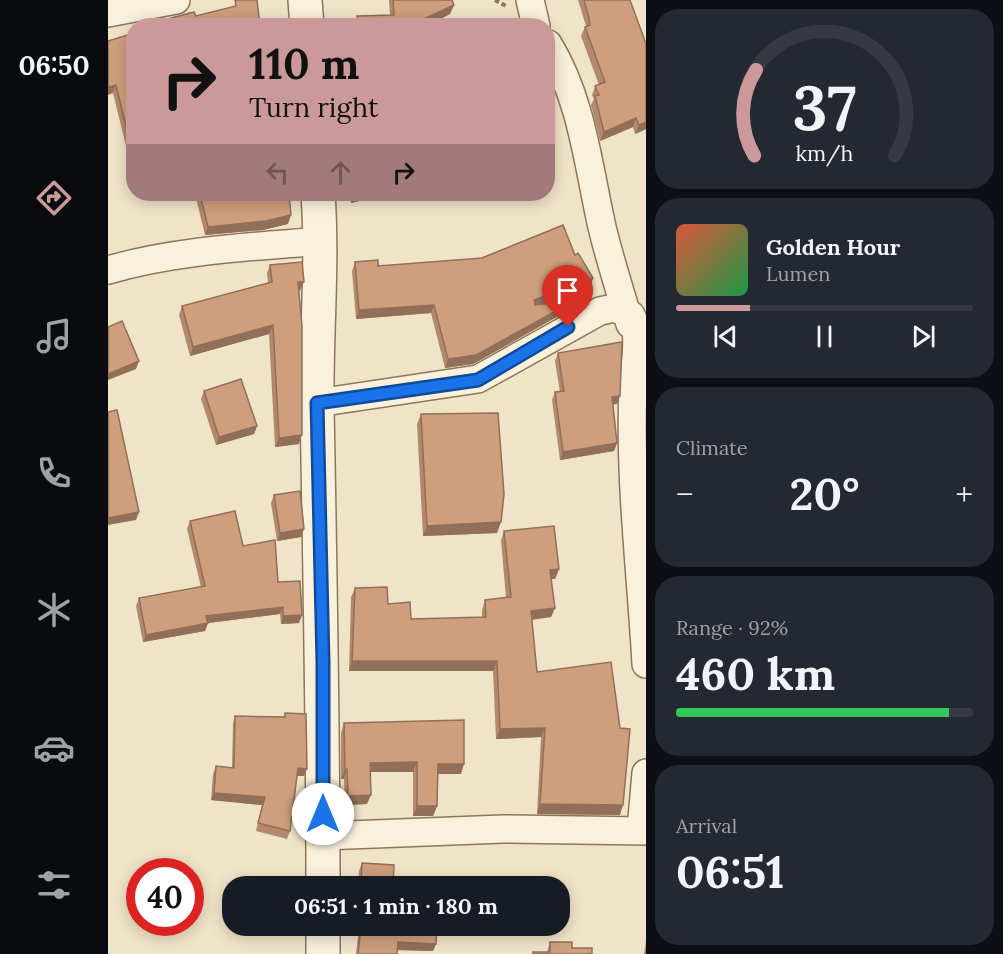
<!DOCTYPE html>
<meta charset="utf-8">
<style>
:root{--surface:#171b24;--page:#242831;--text:#f1f3f6;--muted:#9ea1a6;--line:#363941;--accent:#cc999b}
body{margin:0;font-family:Lora,serif;background:var(--page);color:var(--text);height:100vh;display:flex;flex-direction:column;font-size:22px;white-space:nowrap}
*{box-sizing:border-box;margin:0}
p{font-size:20px;color:var(--muted)}
.icon{flex:none;width:33px;height:33px;fill:none;stroke:currentColor;stroke-width:2;stroke-linecap:round;stroke-linejoin:round}
.map{position:relative;flex:1;overflow:hidden}
.panel{display:flex;flex-direction:column;gap:9px;padding:9px;background:#0d0f14;width:357px}
.panel>*{flex:none}
.guide{position:absolute;left:18px;top:18px;width:429px;height:183px;border-radius:24px;box-shadow:0 3px 15px #0003;background:#cc999b;color:#111;overflow:hidden}
.speed{position:absolute;left:18px;top:858px;display:flex;gap:12px;font-size:30px;font-weight:700;text-align:center}
.speed>*{display:grid;place-content:center;width:78px;height:78px;border-radius:50%;background:var(--surface);box-shadow:0 3px 15px #0003;line-height:1}
.speed .limit{border:9px solid #d22;background:#fff;color:#111}
.pin{position:absolute;display:grid;place-items:center;width:51px;height:51px;color:#fff;margin:-62px -26px;border-radius:50% 50% 50% 0;rotate:-45deg;box-shadow:0 0 6px #0007}
.pin .icon{rotate:45deg}
.me{position:absolute;width:66px;margin:-33px;rotate:0deg;stroke-linejoin:round;filter:drop-shadow(0 0 4px #0008)}
.turn{display:flex;align-items:center;gap:21px;height:126px;padding:0 24px;font-size:27px}
.turn .icon{width:78px;height:78px;stroke-width:2.5}
.turn b{display:block;font-size:42px;line-height:51px}
.lanes{display:flex;align-items:center;height:57px;padding:0 24px;background:#0003;justify-content:center;gap:30px;direction:ltr}
.lanes .off{opacity:.35}
.big{font-size:45px;font-weight:700;line-height:1.1}
.panel .card{flex:1;display:flex;flex-direction:column;justify-content:center;gap:9px;min-width:0;padding:0 21px;border-radius:24px;background:var(--page)}
.panel .dial{align-items:center;gap:0}
.dial svg{height:156px;overflow:visible;fill:none;stroke:var(--line);stroke-width:7;stroke-linecap:round;text-anchor:middle}
.dial text{fill:var(--text);stroke:none}
.song{display:flex;align-items:center;gap:18px}
.cover{width:72px;height:72px;border-radius:9px;background:linear-gradient(135deg,hsl(10 70% 55%),hsl(140 70% 35%))}
.played{height:6px;border-radius:3px;background:linear-gradient(90deg,var(--accent) 25%,var(--line) 25%)}
.keys{display:flex;justify-content:space-around;direction:ltr}
.heat{display:flex;justify-content:space-between;align-items:center;font-size:33px;direction:ltr}
.charge{height:9px;border-radius:4px;background:linear-gradient(90deg,#34c759 92%,var(--line) 0)}
.trip{position:absolute;left:114px;top:876px;width:348px;height:60px;border-radius:24px;background:var(--surface);box-shadow:0 3px 15px #0003;font-weight:700;line-height:60px;text-align:center}
main{display:flex;flex:1;min-height:0}
.menu{display:flex;flex-direction:column;width:108px;justify-content:space-around;align-items:center;background:#090b0e;color:var(--muted)}
.menu .icon{width:42px;height:42px}
.menu .on{color:var(--accent)}
.menu b{font-size:27px;color:var(--text)}
.map>svg:first-child{display:block}
.lines{fill:none;stroke-linecap:round;stroke-linejoin:round}
.minor-casing{stroke:#8d765c;stroke-width:30}
.tertiary-casing{stroke:#8d765c;stroke-width:36}
.path{stroke:#8d765c;stroke-width:4;stroke-dasharray:4.5 3;stroke-linecap:butt}
.minor{stroke:#faf1dc;stroke-width:27}
.tertiary{stroke:#faf1dc;stroke-width:33}
.wall{fill:#b2896c}
.shaded-wall{fill:#916f58}
.building{fill:#cf9f7d;stroke:#916f58;stroke-width:1.5}
.route-casing{stroke:#114b97;stroke-width:15}
.route{stroke:#1a73e8;stroke-width:10}
</style>
<main>
<nav class="menu">
<b>06:50</b>
<svg class="icon on" aria-label="directions" viewBox="0 0 24 24"><path d="M12 3l9 9-9 9-9-9zM9 14v-3h6M13 9l2 2-2 2"/></svg>
<svg class="icon" aria-label="music" viewBox="0 0 24 24"><path d="M9 18V5l10-2v13"/><circle cx="6" cy="18" r="3"/><circle cx="16" cy="16" r="3"/></svg>
<svg class="icon" aria-label="phone" viewBox="0 0 24 24"><path d="M5 4h4l2 5-3 2q2 4 5 5l2-3 5 2v4C11 20 4 13 5 4z"/></svg>
<svg class="icon" aria-label="climate" viewBox="0 0 24 24"><path d="M12 3v18M4 7l16 10M4 17L20 7"/></svg>
<svg class="icon" aria-label="car" viewBox="0 0 24 24"><path d="M5 17H2v-5l4-1 3-4h7l3 4 3 1v5h-3M9 17h6M6 11h13"/><circle cx="7" cy="17" r="2"/><circle cx="17" cy="17" r="2"/></svg>
<svg class="icon" aria-label="filters" viewBox="0 0 24 24"><path d="M4 7h16M4 17h16"/><circle cx="9" cy="7" r="2"/><circle cx="15" cy="17" r="2"/></svg>
</nav>
<div class="map">
<svg width="538" height="954" viewBox="0 0 538 954">
<rect width="100%" height="100%" fill="#f0e4c8"/>
<g class="lines">
<!-- minor casing -->
<g class="minor-casing">
<g id="minor">
<polyline points="422,0 428,26"/>
<polyline points="0,13 68,0"/>
<path d="M440,44C474,99 480,165 494,227C502,260 512,292 522,324"/>
<path d="M0,270C68,250 143,247 214,241"/>
<path d="M209,403L370,379L492,311L506,308L523,315C534,334 526,366 525,387C521,480 533,572 538,664"/>
<polyline points="533,830 538,773"/>
<polyline points="215,836 395,829 538,831"/>
</g>
</g>
<!-- tertiary casing -->
<g class="tertiary-casing">
<g id="tertiary">
<polyline points="197,0 199,26"/>
<path d="M210,194C215,265 208,335 209,406C212,566 215,726 215,886"/>
<polyline points="215,926 215,954"/>
</g>
</g>
<!-- path -->
<polyline class="path" points="387,0 398,6"/>
<!-- minor -->
<use href="#minor" class="minor"/>
<!-- tertiary -->
<use href="#tertiary" class="tertiary"/>
</g>
<!-- wall -->
<g class="wall">
<polygon points="281,0 344,0 346,5 342,14 318,26 246,26 249,16 282,15"/>
<polygon points="470,0 522,0 538,129 527,134 525,127 492,141 483,105 486,99 484,95 487,86 491,85 473,36 477,27 478,26"/>
<polygon points="26,33 26,145 18,146 5,93"/>
<polygon points="87,194 181,194 180,224 155,230 97,235"/>
<polygon points="241,194 280,194 243,203"/>
<polygon points="467,255 485,278 482,287 436,304 466,301 463,309 365,364 337,368 323,313 248,319 244,271 247,262 270,266"/>
<polygon points="162,265 192,291 191,291 191,444 167,447 161,334 82,356 71,315 74,306 160,283 159,273"/>
<polygon points="450,353 509,404 505,404 509,443 506,451 452,460 444,400 447,392 452,392 447,361"/>
<polygon points="96,391 149,426 146,434 108,445 93,399"/>
<polygon points="313,414 389,533 315,536 309,424"/>
<polygon points="166,495 196,529 193,537 169,541 163,503"/>
<polygon points="82,521 135,546 170,582 194,615 191,623 173,624 172,614 100,623 97,631 35,642 28,606 31,598 93,587 79,529"/>
<polygon points="396,531 451,569 447,579 443,579 447,608 443,617 424,620 429,672 512,815 429,814 433,737 388,739 385,671 241,671 243,597 247,588 280,604 303,619 374,617 374,610 377,600 398,598 393,540"/>
<polygon points="177,713 196,776 189,776 182,831 179,839 148,831 154,805 103,800 105,774 108,766 124,768 125,723 127,716 176,717"/>
<polygon points="236,723 353,774 330,774 329,806 325,816 305,816 305,772 262,772 259,804 237,805 236,779 233,779 233,733"/>
<polygon points="254,863 285,886 291,886 242,886 243,884 250,884 251,871"/>
<polygon points="238,926 329,926 328,944 325,951 289,950 289,954 248,954 251,928 238,927"/>
<polygon points="538,941 538,954 536,954"/>
<polygon points="442,942 464,948 484,954 424,954 425,952 439,952"/>
</g>
<!-- shaded-wall -->
<g class="shaded-wall">
<polygon points="346,5 342,14 318,26 301,26"/>
<polygon points="8,85 5,93 0,95 0,87"/>
<polygon points="528,118 525,127 492,141 496,132"/>
<polygon points="538,122 538,129 527,134 531,125"/>
<polygon points="26,137 26,145 18,146 21,138"/>
<polygon points="44,194 63,194 43,199"/>
<polygon points="253,194 280,194 243,203 246,195"/>
<polygon points="183,215 180,224 155,230 97,235 100,227"/>
<polygon points="485,278 482,287 423,309 426,300"/>
<polygon points="190,282 196,282 192,291 187,291"/>
<polygon points="466,301 463,309 365,364 337,368 340,359"/>
<polygon points="326,305 323,313 248,319 251,310"/>
<polygon points="165,325 161,334 82,356 85,347"/>
<polygon points="31,361 28,369 0,380 0,374"/>
<polygon points="512,396 509,404 501,405 504,397"/>
<polygon points="149,426 146,434 108,445 111,437"/>
<polygon points="194,435 191,444 167,447 171,438"/>
<polygon points="509,443 506,451 452,460 455,452"/>
<polygon points="31,512 28,520 0,525 0,518"/>
<polygon points="393,522 389,533 315,536 319,526"/>
<polygon points="196,529 193,537 169,541 172,533"/>
<polygon points="451,569 447,579 438,579 442,570"/>
<polygon points="175,607 172,614 100,623 97,631 35,642 38,635 98,616"/>
<polygon points="447,608 443,617 420,620 423,611"/>
<polygon points="194,615 191,623 173,624 175,616"/>
<polygon points="244,661 389,661 385,671 241,671"/>
<polygon points="437,728 433,737 388,739 392,729"/>
<polygon points="309,762 305,772 258,772 262,763"/>
<polygon points="330,764 356,764 353,774 326,774"/>
<polygon points="190,768 199,769 196,776 188,776"/>
<polygon points="237,769 239,769 236,779 233,779"/>
<polygon points="106,793 157,797 154,805 103,800"/>
<polygon points="263,795 259,804 237,805 240,796"/>
<polygon points="432,804 515,805 512,815 429,814"/>
<polygon points="309,806 329,806 325,816 305,816"/>
<polygon points="239,926 252,926 251,928 238,927"/>
<polygon points="290,942 328,944 325,951 287,950"/>
</g>
<!-- building -->
<g class="building">
<polygon points="127,0 149,0 152,26 48,26 63,21 63,18 86,12 88,16 128,6"/>
<polygon points="285,0 344,0 346,5 301,26 251,26 249,16 286,15"/>
<polygon points="476,0 522,0 538,44 538,122 531,125 528,118 496,132 487,96 491,95 487,86 497,82 477,27 482,25 481,18"/>
<polygon points="26,33 26,137 21,138 8,85 0,87 0,41"/>
<polygon points="92,194 181,194 183,215 158,221 100,227"/>
<polygon points="455,225 467,255 470,253 485,278 426,300 427,305 466,301 368,355 340,359 326,305 251,310 247,262 270,260 270,266 374,258"/>
<polygon points="194,262 196,282 190,282 194,326 194,435 171,438 165,325 85,347 74,306 164,282 162,265"/>
<polygon points="14,321 31,361 0,374 0,327"/>
<polygon points="514,342 512,396 504,397 509,443 455,452 447,392 456,391 450,353"/>
<polygon points="133,379 149,426 111,437 96,391"/>
<polygon points="9,410 31,512 0,518 0,412"/>
<polygon points="390,413 396,494 393,522 319,526 313,414"/>
<polygon points="192,491 196,529 172,533 166,495"/>
<polygon points="127,511 135,546 167,540 170,582 192,581 194,615 175,616 175,607 98,616 100,623 38,635 31,598 97,586 82,521"/>
<polygon points="446,526 451,569 442,570 447,608 423,611 429,672 503,662 512,728 522,729 515,805 432,804 437,728 392,729 389,661 244,661 247,588 279,587 280,604 302,602 303,619 378,617 377,600 403,597 396,531"/>
<polygon points="177,713 198,714 199,769 190,768 182,831 150,823 157,797 106,793 108,766 126,768 127,716 177,717"/>
<polygon points="356,720 356,764 330,764 329,806 309,806 309,762 262,763 263,795 240,796 239,769 237,769 236,723"/>
<polygon points="254,863 286,865 285,886 291,886 243,886 243,884 253,884"/>
<polygon points="253,926 329,926 328,944 290,942 289,954 250,954"/>
<polygon points="442,942 464,942 464,948 484,948 484,954 425,954 425,952 442,952"/>
</g>
<g class="lines">
<!-- route casing -->
<g class="route-casing">
<polyline id="route" points="215,814 215,662 209,403 370,380 460,327"/>
</g>
<!-- route -->
<use href="#route" class="route"/>
</g>
</svg>
<div class="speed"><div class="limit">40</div></div>
<div class="pin" style="left:460px;top:327px;background:#d93025"><svg class="icon" aria-label="arrive" viewBox="0 0 24 24"><path d="M6 21V4h12l-3 4 3 4H6"/></svg></div>
<svg class="me" style="left:215px;top:814px" viewBox="-20 -20 40 40"><circle r="19" fill="#fff"/><path d="M0-13L10 11 0 6-10 11z" fill="#1a73e8"/></svg>
<div class="trip">06:51 · 1 min · 180 m</div>
<div class="guide">
<div class="turn"><svg class="icon" aria-label="right" viewBox="0 0 24 24"><path d="M7 20v-9h11M14 6l5 5-5 5"/></svg><div><b>110 m</b>Turn right</div></div>
<div class="lanes"><svg class="icon off" aria-label="left" viewBox="0 0 24 24"><path d="M17 20v-9H6M10 6l-5 5 5 5"/></svg><svg class="icon off" aria-label="ahead" viewBox="0 0 24 24"><path d="M12 20V5M6 11l6-6 6 6"/></svg><svg class="icon" aria-label="right" viewBox="0 0 24 24"><path d="M7 20v-9h11M14 6l5 5-5 5"/></svg></div>
</div>
</div>
<section class="panel">
<div class="card dial"><svg viewBox="0 0 100 80">
<path d="M14 69A42 42 0 1 1 86 69"/>
<path d="M14 69A42 42 0 0 1 15 25" stroke="#cc999b"/>
<text x="50" y="56" font-size="32" font-weight="700">37</text>
<text x="50" y="72" font-size="11">km/h</text>
</svg></div>
<div class="card">
<div class="song"><i class="cover"></i><div><b>Golden Hour</b><p>Lumen</p></div></div>
<div class="played"></div>
<div class="keys"><svg class="icon" aria-label="previous" viewBox="0 0 24 24"><path d="M18 5L8 12l10 7zM5 5v14"/></svg><svg class="icon" aria-label="pause" viewBox="0 0 24 24"><path d="M8 5v14M16 5v14"/></svg><svg class="icon" aria-label="next" viewBox="0 0 24 24"><path d="M6 5l10 7-10 7zM19 5v14"/></svg></div>
</div>
<div class="card"><p>Climate</p>
<div class="heat"><a>−</a><b class="big">20°</b><a>+</a></div>
</div>
<div class="card"><p>Range · 92%</p><b class="big">460 km</b><div class="charge"></div></div>
<div class="card"><p>Arrival</p><b class="big">06:51</b></div>
</section>
</main>
